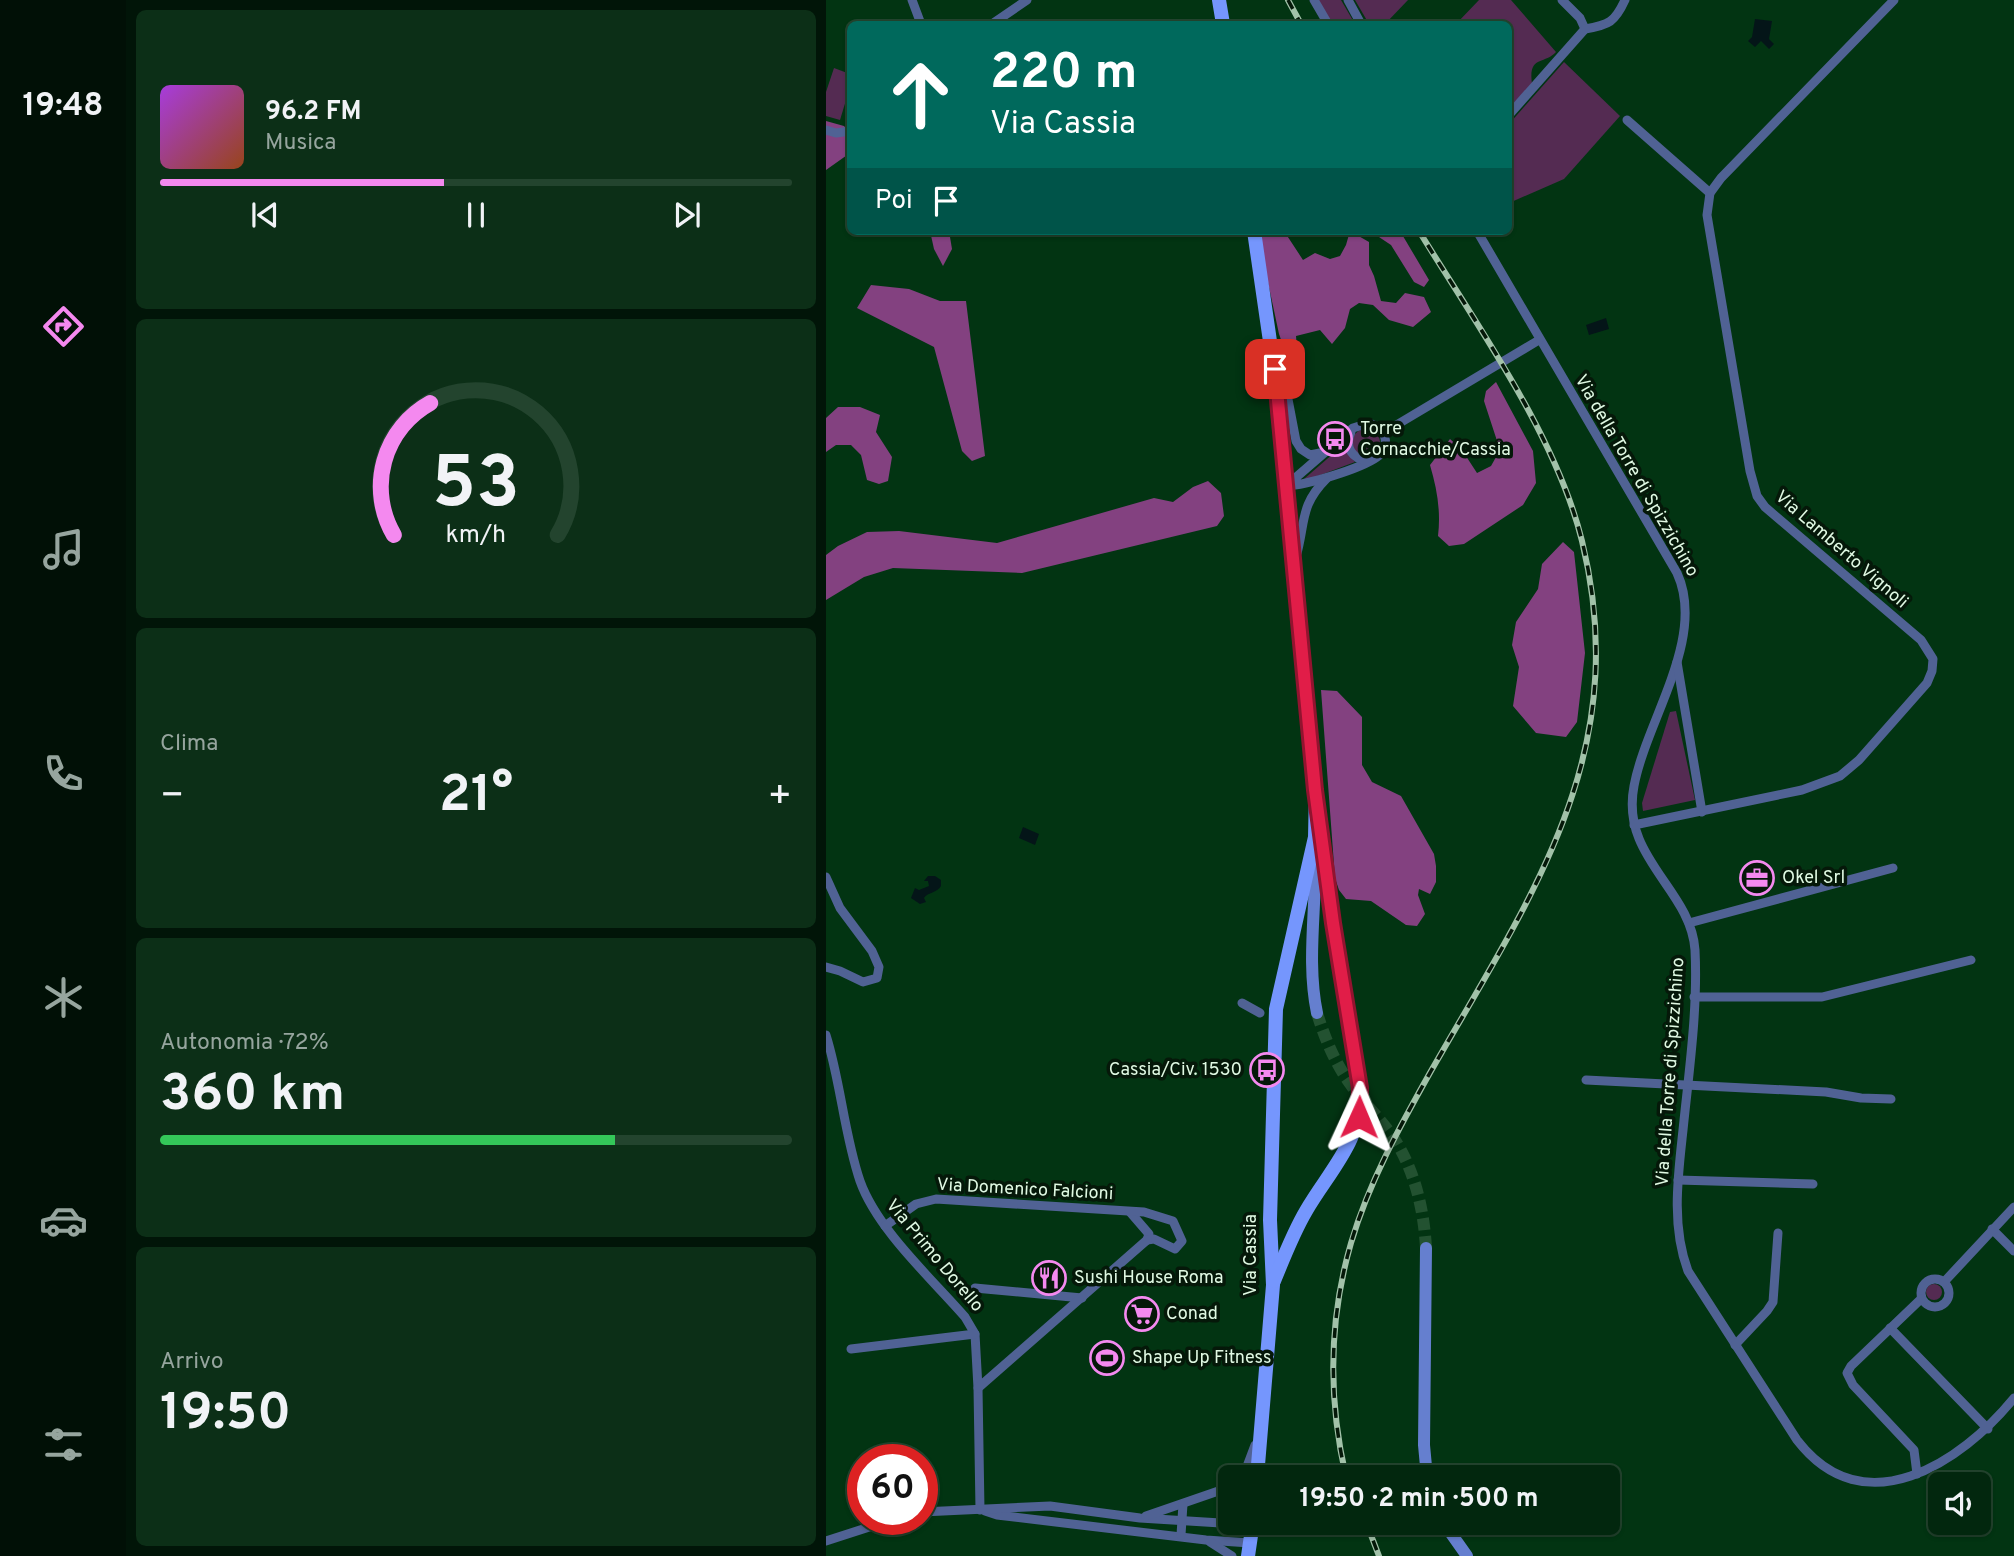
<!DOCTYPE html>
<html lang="it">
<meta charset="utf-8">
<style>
:root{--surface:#02270e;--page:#0c2f17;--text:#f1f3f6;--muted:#96a59e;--line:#23442e;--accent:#f489ef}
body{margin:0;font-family:Overpass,sans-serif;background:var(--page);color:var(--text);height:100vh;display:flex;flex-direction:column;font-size:26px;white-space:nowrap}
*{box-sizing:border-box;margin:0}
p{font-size:23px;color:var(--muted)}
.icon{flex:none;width:38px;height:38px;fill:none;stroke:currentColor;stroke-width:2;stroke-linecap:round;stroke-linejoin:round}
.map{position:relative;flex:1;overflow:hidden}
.drawer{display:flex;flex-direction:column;gap:10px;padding:10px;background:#011508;width:700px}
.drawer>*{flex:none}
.top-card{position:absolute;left:21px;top:21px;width:665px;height:214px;border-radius:10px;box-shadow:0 2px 5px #0004,0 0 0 2px var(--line);background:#00695c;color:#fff;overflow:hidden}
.controls{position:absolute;left:1102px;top:1472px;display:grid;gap:14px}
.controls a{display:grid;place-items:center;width:63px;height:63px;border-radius:10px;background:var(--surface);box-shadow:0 2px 5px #0004,0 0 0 2px var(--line);font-size:35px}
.speed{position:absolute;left:21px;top:1444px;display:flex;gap:14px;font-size:35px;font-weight:700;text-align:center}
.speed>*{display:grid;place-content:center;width:91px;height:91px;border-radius:50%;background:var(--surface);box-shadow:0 2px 5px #0004,0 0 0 2px var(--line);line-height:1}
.speed .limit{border:10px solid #d22;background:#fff;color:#111}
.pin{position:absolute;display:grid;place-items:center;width:60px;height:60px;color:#fff;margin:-30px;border-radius:14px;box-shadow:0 4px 10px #0006}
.me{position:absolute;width:77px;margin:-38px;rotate:1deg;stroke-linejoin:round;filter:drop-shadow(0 0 5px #0008)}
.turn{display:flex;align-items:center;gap:24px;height:147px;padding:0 28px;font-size:32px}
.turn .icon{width:91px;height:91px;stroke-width:2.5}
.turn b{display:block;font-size:49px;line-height:60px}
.then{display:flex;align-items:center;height:66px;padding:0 28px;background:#0003;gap:14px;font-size:26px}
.big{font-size:52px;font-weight:700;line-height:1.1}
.drawer .card{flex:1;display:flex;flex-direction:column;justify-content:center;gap:10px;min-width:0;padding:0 24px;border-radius:10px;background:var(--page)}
.drawer .dial{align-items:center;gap:0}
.dial svg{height:182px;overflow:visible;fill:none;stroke:var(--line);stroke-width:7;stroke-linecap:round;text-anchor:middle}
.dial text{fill:var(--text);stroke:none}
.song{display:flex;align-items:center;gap:21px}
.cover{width:84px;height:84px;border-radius:10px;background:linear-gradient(135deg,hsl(280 70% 55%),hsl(20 70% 35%))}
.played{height:7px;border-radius:4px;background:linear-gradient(90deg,var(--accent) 45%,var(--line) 45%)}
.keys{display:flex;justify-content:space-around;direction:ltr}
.heat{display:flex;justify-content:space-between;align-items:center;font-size:38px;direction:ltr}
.charge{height:10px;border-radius:5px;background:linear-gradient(90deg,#34c759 72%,var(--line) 0)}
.trip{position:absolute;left:392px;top:1465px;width:402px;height:70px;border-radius:10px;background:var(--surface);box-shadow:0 2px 5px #0004,0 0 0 2px var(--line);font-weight:700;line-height:70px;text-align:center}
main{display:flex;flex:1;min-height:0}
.tab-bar{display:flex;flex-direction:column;width:126px;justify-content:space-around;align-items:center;background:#011006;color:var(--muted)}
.tab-bar .icon{width:49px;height:49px}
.tab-bar .selected{color:var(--accent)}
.tab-bar b{font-size:32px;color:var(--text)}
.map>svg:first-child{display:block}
.green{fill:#542b52}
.forest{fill:#834180}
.water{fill:#041518}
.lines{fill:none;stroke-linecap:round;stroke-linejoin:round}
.secondary-tunnel{stroke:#235231;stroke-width:12;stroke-dasharray:12 6;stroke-linecap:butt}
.minor{stroke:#506294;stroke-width:9}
.secondary{stroke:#657fcf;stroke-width:12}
.primary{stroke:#7596fd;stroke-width:14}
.rail-casing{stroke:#a2c2a9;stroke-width:6}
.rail{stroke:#051809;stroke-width:3.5;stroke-dasharray:10;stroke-linecap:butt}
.route-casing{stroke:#92132f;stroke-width:18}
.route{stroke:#e11d48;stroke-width:12}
.labels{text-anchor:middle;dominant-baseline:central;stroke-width:7;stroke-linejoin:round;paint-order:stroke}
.poi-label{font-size:18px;fill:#e0f9e3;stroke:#051809;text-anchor:start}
.street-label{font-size:18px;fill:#e0f9e3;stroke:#051809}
</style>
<main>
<nav class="tab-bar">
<b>19:48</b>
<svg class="icon selected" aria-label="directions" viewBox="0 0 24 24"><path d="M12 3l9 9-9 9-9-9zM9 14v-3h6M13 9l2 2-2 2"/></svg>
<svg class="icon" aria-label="music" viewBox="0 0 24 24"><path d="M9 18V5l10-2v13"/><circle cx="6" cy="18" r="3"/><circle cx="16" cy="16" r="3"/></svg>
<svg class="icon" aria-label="phone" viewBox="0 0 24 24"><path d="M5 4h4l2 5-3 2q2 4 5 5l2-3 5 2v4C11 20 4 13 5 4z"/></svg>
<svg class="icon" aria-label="climate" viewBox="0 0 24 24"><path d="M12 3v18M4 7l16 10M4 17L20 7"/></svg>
<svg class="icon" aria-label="car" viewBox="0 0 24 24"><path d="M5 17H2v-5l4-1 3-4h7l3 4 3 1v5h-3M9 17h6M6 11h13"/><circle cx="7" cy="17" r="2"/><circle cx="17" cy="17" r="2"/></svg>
<svg class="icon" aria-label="filters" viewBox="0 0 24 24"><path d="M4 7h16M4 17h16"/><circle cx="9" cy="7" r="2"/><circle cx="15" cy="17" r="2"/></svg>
</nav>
<section class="drawer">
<div class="card">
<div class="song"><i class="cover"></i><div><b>96.2 FM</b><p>Musica</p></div></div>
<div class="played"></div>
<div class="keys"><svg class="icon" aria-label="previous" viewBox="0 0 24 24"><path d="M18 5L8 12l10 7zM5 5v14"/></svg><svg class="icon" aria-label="pause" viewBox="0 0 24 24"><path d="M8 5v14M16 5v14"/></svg><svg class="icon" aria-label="next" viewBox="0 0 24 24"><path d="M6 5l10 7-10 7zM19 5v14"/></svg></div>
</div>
<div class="card dial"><svg viewBox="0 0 100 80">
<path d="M14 69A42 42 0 1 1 86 69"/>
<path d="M14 69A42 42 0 0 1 30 11" stroke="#f489ef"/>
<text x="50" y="56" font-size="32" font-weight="700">53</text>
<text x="50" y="72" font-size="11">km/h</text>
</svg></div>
<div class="card"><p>Clima</p>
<div class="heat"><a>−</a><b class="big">21°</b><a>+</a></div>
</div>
<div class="card"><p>Autonomia · 72%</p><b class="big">360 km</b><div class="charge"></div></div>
<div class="card"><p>Arrivo</p><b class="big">19:50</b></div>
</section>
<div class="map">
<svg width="1188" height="1556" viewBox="0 0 1188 1556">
<rect width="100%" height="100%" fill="#023412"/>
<!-- green -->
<g class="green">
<polygon points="491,0 515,0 529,24 505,24"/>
<polygon points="529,0 582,0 559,24 543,24"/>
<path d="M653,0H685L730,52C718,65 702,55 706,84L683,108L682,24H630Z"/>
<polygon points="738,62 794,116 738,179 683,203 683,124"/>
<polygon points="8,68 24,74 24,87 14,120 0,116 0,92"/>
<circle cx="540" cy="443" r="14"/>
<polygon points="516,446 529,462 481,480 478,479"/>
<polygon points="850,711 869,800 817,811 816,803 844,712"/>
<circle cx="1108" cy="1292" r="8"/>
</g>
<!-- forest -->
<g class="forest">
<polygon points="0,121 18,126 24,133 24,153 0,170"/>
<polygon points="104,231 123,231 126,249 117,266 108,249"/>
<polygon points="431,231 458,231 477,260 489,253 504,259 514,256 520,245 524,231 543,242 543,265 548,276 555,301 570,303 579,293 598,297 605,312 587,327 563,320 547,305 533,303 524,309 519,328 506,344 494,330 470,336 472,360 463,362 453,334"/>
<polygon points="544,231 574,231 603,280 598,287 588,282 565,245"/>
<polygon points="45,285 83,289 114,301 140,301 159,456 146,461 136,451 108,347 31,308"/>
<path d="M670,382L707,451L710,483L697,505L638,544L623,546L612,536C615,511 611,489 604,465L624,439L636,450L651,473L665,466L674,450L658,401L660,391Z"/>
<polygon points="12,407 34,407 54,415 50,432 66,457 62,481 53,484 41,480 35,455 25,445 10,445 0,452 0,418"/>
<polygon points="382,481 395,493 398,516 391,526 196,573 67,568 38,577 0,600 0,555 12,546 41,532 73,531 171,543 328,498 347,502 367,487"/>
<polygon points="737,542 748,552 759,653 751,722 740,737 710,733 687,706 693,667 686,645 690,622 712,589 716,564"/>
<polygon points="495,690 511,691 536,717 536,765 546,782 575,796 608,854 610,866 610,882 604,894 593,889 592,895 599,914 591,926 580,925 545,901 520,899 513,890 509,878"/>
</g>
<!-- water -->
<g class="water">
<polygon points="929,19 946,21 943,39 948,44 943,49 935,41 929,47 922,41 926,37"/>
<polygon points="780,318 783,329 763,335 760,325"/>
<polygon points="197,827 213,834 209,845 193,838"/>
<path d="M102,876H109L115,880V886C111,893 102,892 98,898L100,902L94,904L85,898L89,888L93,890L103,886L102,881H98Z"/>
</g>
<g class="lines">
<!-- secondary-tunnel -->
<path class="secondary-tunnel" d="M491,1013C499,1039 509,1063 525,1085C540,1106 559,1123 572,1145C590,1176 598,1212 600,1248"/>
<!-- minor -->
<g class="minor">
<polyline points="86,0 95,24"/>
<polyline points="488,0 502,24"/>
<polyline points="522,0 535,24"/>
<polyline points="736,0 754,18 759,29"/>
<polyline points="166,24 201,0"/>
<path d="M759,29C783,25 789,22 799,0"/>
<polyline points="682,116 759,29"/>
<polyline points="801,120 884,193"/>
<polyline points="0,130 10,133 24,131"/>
<path d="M651,231L851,573C881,638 820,721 808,786C794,858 865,889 869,950C872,1009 863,1071 857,1130C852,1176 845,1226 862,1271L971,1440C1038,1527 1135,1463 1188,1398"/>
<polyline points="451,372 461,394 470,441 475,449 484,455 499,452"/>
<path d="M543,423C551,426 557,429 559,438C561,445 557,453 551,457C534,469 481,485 460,486L527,428Z"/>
<path d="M525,432C518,447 526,459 542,461"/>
<polyline points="557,433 713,340"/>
<path d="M470,557C480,522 473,506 501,478"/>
<polyline points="851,662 876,812"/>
<polyline points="808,825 976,790 1014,776 1033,760 1101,683 1106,671 1107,659 1095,640 939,507 931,496 924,471 881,215 884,193 895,178 1068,0"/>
<polyline points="0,877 14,908 46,951 53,967 51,978 37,982 14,971 0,967"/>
<polyline points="863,923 1067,868"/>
<polyline points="868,997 996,997 1145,960"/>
<polyline points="416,1003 434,1013"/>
<path d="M0,1035C15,1083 18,1134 34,1181C51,1229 105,1278 139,1317L149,1334L152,1388L154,1510"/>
<polyline points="760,1080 1000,1092 1035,1098 1065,1099"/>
<polyline points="852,1180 987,1184"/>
<polyline points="304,1212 323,1234 321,1240"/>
<polyline points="59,1226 90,1204 110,1199 318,1212 347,1221 356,1241 349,1249 328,1239 321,1240"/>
<polyline points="1166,1229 1188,1251"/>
<circle cx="1109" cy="1293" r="14"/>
<polyline points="1118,1282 1188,1207"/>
<polyline points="149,1288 256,1298"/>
<polyline points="1064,1328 1162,1429"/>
<polyline points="909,1345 941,1311 947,1302 952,1233"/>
<polyline points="25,1349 149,1334"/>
<polyline points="152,1388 321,1240"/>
<polyline points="1091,1474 1088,1450 1027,1385 1021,1373 1025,1366 1095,1299"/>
<polyline points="417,1477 429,1445"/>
<polyline points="159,1511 171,1515 380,1540 424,1543"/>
<polyline points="96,1512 224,1506 314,1518 427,1525"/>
<polyline points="320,1516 404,1487"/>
<polyline points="355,1535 357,1504"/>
<polyline points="0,1541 68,1519"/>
<polyline points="384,1542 406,1556"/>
</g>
<!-- secondary -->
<g class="secondary">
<path d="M489,851C491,905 480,960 491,1013"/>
<polyline points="600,1248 598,1445 601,1477"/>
<polyline points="617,1522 641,1556"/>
</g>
<!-- primary -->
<g class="primary">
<polyline points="393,0 397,24"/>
<polyline points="428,231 448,369 490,791 489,837 450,1009 444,1220 447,1285 431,1477"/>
<path d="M448,1281C458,1257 467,1233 480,1211C503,1171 538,1139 534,1088L507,923L495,829"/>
<polyline points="422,1556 427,1522"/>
</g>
<!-- rail casing -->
<g class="rail-casing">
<g id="rail">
<polyline points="462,0 475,24"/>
<path d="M520,1477C502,1399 503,1319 525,1243C543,1182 574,1126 605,1071C705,896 808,754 756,541C730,435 650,324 593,231"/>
<polyline points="540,1522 553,1556"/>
</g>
</g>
<!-- rail -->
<use href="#rail" class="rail"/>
</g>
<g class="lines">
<!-- route casing -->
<g class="route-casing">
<polyline id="route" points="449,369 489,790 507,923 534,1088 533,1117"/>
</g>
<!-- route -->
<use href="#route" class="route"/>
</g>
<!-- icons -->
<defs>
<g id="bus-ring" transform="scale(1.75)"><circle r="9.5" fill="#051809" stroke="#f489ef" stroke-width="1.5"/><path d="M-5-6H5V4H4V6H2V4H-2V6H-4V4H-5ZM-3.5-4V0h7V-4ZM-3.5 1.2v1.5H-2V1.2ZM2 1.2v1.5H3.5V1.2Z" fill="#f489ef"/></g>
<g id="office-ring" transform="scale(1.75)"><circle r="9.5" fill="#051809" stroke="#f489ef" stroke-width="1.5"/><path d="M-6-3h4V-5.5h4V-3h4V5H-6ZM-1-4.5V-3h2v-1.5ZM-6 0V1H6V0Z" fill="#f489ef"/></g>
<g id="restaurant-ring" transform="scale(1.75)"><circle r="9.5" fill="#051809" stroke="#f489ef" stroke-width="1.5"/><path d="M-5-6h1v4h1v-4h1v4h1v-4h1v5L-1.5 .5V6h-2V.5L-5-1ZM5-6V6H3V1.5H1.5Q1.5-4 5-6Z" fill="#f489ef"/></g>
<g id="supermarket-ring" transform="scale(1.75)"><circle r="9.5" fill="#051809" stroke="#f489ef" stroke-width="1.5"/><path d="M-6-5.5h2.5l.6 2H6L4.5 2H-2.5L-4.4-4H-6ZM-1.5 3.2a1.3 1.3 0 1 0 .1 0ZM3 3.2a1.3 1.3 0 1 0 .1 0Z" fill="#f489ef"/></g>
<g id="stadium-ring" transform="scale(1.75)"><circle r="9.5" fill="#051809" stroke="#f489ef" stroke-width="1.5"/><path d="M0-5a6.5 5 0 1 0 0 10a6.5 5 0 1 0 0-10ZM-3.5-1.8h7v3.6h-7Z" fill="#f489ef"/></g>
</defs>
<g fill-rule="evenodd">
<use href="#bus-ring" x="509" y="439"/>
<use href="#office-ring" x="931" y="878"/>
<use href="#bus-ring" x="441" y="1070"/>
<use href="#restaurant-ring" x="223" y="1278"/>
<use href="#supermarket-ring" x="316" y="1314"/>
<use href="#stadium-ring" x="281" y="1358"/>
</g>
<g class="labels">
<!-- poi labels -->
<g class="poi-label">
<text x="534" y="429">Torre<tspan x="534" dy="21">Cornacchie/Cassia</tspan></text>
<text x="956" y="878">Okel Srl</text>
<text x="416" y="1070" text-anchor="end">Cassia/Civ. 1530</text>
<text x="248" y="1278">Sushi House Roma</text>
<text x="340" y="1314">Conad</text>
<text x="306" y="1358">Shape Up Fitness</text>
</g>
<!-- street labels -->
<g class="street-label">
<text transform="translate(810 476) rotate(60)">Via della Torre di Spizzichino</text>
<text transform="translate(1015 550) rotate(41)">Via Lamberto Vignoli</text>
<text transform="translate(845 1072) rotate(-86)">Via della Torre di Spizzichino</text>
<text transform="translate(199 1190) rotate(3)">Via Domenico Falcioni</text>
<text transform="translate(425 1255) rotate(-90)">Via Cassia</text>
<text transform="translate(108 1256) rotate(50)">Via Primo Dorello</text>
</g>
</g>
</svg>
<div class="controls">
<a><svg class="icon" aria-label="sound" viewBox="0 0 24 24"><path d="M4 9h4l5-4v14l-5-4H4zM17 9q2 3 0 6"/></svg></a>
</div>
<div class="speed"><div class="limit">60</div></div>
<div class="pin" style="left:449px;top:369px;background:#d93025"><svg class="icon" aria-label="arrive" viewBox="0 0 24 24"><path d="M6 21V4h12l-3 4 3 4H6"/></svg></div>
<svg class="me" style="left:533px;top:1117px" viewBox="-20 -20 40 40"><path d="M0-17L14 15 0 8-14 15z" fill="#e11d48" stroke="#fff" stroke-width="4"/></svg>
<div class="trip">19:50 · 2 min · 500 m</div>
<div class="top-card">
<div class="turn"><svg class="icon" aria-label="ahead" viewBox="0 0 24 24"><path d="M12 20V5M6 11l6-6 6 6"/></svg><div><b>220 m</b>Via Cassia</div></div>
<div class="then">Poi<svg class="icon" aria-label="arrive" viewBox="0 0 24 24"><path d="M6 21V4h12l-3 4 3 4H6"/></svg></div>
</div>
</div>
</main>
